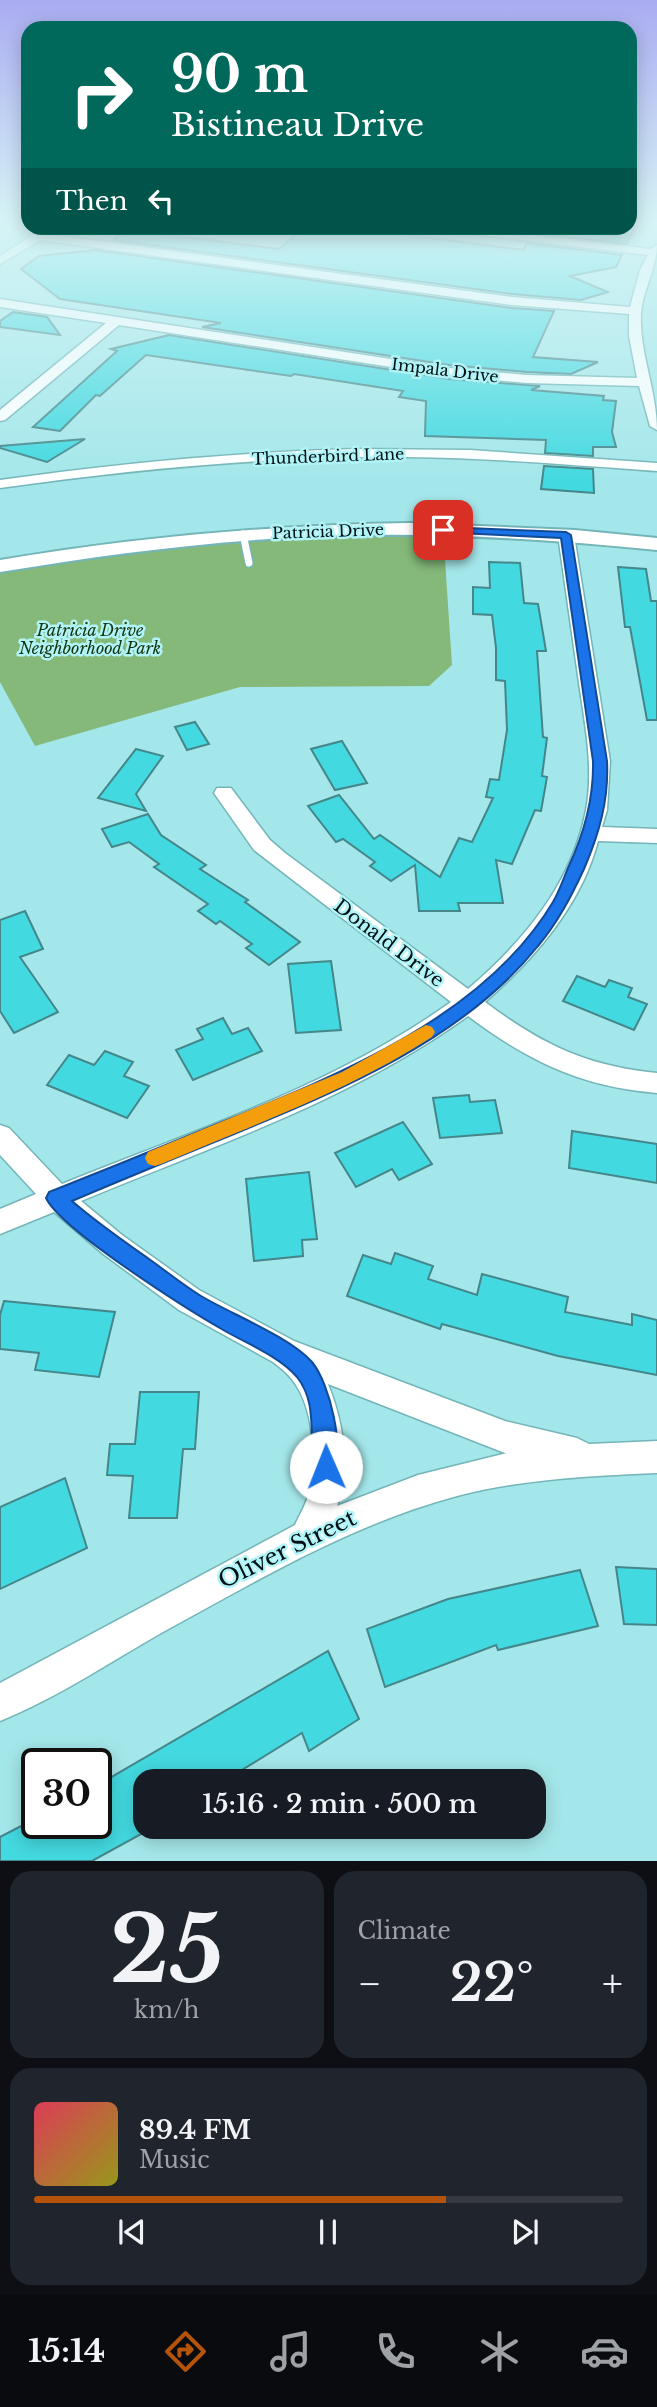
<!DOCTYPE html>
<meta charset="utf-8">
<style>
:root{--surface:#171b24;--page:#20242c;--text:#f1f3f6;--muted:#9ea1a6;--line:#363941;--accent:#b45309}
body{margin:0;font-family:"Libre Baskerville",serif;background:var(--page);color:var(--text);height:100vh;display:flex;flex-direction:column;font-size:26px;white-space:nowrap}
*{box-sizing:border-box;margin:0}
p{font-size:23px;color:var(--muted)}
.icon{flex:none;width:38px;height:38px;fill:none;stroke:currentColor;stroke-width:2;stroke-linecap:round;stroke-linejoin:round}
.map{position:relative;height:1861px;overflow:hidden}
.details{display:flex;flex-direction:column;gap:10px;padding:10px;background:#0d0f14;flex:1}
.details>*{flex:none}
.guide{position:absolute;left:21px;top:21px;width:616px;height:214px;border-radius:21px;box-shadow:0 4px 18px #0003;background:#00695c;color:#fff;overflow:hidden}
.speed{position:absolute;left:21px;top:1748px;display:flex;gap:14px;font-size:35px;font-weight:700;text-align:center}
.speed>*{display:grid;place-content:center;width:91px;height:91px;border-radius:50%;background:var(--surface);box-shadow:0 4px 18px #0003;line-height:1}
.speed .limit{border:4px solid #111;border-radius:10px;background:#fff;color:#111}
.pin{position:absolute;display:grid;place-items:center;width:60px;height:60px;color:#fff;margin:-30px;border-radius:14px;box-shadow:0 4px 10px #0006}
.me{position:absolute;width:77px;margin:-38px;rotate:359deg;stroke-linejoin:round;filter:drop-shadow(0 0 5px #0008)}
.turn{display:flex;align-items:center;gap:24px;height:147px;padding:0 35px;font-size:32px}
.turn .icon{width:91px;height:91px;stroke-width:2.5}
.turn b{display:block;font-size:49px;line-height:60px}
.then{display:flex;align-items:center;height:66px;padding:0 35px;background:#0003;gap:14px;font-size:26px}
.big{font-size:52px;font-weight:600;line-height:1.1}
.details .tile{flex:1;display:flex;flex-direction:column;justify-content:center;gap:10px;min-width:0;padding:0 24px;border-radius:21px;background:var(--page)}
.details .dial{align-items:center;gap:0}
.dial b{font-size:91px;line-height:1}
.song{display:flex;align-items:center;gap:21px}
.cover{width:84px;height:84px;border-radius:10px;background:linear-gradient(135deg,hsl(350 70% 55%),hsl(60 70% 35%))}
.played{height:7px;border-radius:4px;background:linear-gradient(90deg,var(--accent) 70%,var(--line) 70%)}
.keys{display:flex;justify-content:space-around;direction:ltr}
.heat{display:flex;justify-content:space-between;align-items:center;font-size:38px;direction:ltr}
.details .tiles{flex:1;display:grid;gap:10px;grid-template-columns:1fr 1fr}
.tile:last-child{grid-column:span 2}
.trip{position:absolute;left:133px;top:1769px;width:413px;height:70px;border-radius:21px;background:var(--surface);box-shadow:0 4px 18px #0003;font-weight:600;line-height:70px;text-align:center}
.tabs{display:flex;height:112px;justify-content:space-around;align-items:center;background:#090b0e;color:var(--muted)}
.tabs .icon{width:49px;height:49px}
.tabs .on{color:var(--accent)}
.tabs b{font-size:32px;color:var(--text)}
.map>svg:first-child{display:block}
.green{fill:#84b979}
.building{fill:#43d9e0;stroke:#44868a;stroke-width:2}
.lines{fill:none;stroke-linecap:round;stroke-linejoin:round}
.service-casing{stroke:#73b5b8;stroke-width:10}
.minor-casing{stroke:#73b5b8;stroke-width:3}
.tertiary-casing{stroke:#73b5b8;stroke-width:4}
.service{stroke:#fff;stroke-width:7}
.minor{fill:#fff;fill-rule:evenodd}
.tertiary{fill:#fff;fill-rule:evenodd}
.route{fill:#1a73e8;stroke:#114b97;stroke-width:2}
.slow{fill:#f59e0b}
.labels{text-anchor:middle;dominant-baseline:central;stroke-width:5;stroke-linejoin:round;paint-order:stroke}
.far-street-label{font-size:16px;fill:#001012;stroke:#b1f4f8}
.far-park-label{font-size:16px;font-style:italic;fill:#15340d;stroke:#b1f4f8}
.street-label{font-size:19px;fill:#001012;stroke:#b1f4f8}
.near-street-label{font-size:23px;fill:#001012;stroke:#b1f4f8}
</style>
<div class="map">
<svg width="657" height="1861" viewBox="0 0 657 1861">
<rect width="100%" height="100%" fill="#a4e7ea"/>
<!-- green -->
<polygon class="green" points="443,530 452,665 429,686 240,687 35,746 0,682 0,566 243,534"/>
<!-- building -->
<g class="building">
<polygon points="303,228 355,228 523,250 527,243 622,255 616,267 570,276 608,292 581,300 512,294 113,240 125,231 137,231 279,249"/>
<polygon points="539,228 634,228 627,244 535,233"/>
<polygon points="95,250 512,308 554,311 533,357 598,362 571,374 527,372 449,365 202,327 221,323 60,299 21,269 39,256"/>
<polygon points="13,312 47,317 60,335 0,327 0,321"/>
<polygon points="169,335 449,379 540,386 531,390 604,396 603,400 616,401 612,432 616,447 593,447 593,456 545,453 546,440 425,436 426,401 399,397 403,391 294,374 291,376 146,355 100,396 96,395 60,431 33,427 117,351 111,349"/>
<polygon points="85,439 47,462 0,448 0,446"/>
<polygon points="544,466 593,469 594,493 541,489"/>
<polygon points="489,562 520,563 524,603 538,604 546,651 537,651 543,737 547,738 542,776 547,777 541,811 535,810 512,864 496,860 503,903 458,903 460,911 419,911 415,865 391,881 370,866 375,862 343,839 336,842 308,806 339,795 374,839 380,835 440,877 459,838 472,842 493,798 486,797 490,779 499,780 507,730 505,681 496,680 496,648 492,615 473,614 473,587 490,588"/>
<polygon points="618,567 646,569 651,601 657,601 657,720 647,720 630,627 625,627"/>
<polygon points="195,722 209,744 187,750 175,727"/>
<polygon points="342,741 367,783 335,790 311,749"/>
<polygon points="136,749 163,756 136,794 146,811 98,798"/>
<polygon points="148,814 161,835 206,865 200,869 248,900 245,902 300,942 269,965 246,948 252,944 220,921 216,924 198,911 208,904 154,867 159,864 129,842 112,847 102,829"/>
<polygon points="25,911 43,949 20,957 58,1012 14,1033 0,1011 0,920"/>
<polygon points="331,961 341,1030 296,1033 288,964"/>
<polygon points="577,976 605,987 609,980 632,988 628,997 647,1004 634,1030 563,1001"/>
<polygon points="223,1018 232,1034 248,1028 262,1051 193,1080 176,1050 203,1039 197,1029"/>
<polygon points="105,1051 133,1062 124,1076 149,1086 127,1118 47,1085 69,1055 94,1065"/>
<polygon points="469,1095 470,1102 495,1100 502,1133 440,1138 433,1098"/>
<polygon points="403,1122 432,1164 399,1180 392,1169 356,1187 335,1153"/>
<polygon points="572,1131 657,1144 657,1183 569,1168"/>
<polygon points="309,1172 317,1239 302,1240 303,1256 254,1261 246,1179"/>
<polygon points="395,1253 433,1266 428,1279 477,1295 482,1274 568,1297 565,1312 632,1325 632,1314 657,1320 657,1375 558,1356 442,1324 440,1329 347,1296 363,1255 391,1264"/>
<polygon points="4,1301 115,1312 99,1377 35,1370 39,1353 0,1349 0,1315"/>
<polygon points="140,1392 199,1392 195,1449 183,1449 177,1518 129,1518 133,1476 107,1475 110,1444 135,1444"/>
<polygon points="65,1478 87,1548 0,1589 0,1507"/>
<polygon points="616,1567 657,1569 657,1625 624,1624"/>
<polygon points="580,1570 598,1626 498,1650 496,1645 385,1687 367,1629 448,1599"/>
<polygon points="328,1651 359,1719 309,1751 302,1733 242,1770 247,1782 145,1782 145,1832 92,1861 0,1861 0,1837 25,1824 96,1824 96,1786"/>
</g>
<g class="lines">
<!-- service casing -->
<g class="service-casing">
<polyline id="service" points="243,534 249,563"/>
</g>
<!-- minor casing -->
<g class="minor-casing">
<g id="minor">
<path d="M44,228H55L48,234L512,297L630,307L640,270L648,255L446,231L441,228H468L651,249L657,245C657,268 643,289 641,313C639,353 657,390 657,430L650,426L639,386L527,383L449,376L119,325L5,420L0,421V410L106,323L0,307V299L449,368L527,375L637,378L629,336V314L512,305L40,240L0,264V256Z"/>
<path d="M357,449L470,450L657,463V471C574,465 491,458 408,457C271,456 135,469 0,488V480C119,463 237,452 357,449Z"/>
<path d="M566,530L574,535L610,761L607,810L602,827L657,829V843L598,841C581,906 534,959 485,1002C541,1044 586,1066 657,1073V1093C581,1087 528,1061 468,1016C352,1100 213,1146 81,1201L122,1235L199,1290L294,1341L505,1421L577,1438L589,1444L657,1441V1473C590,1476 522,1479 457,1496C352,1524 258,1580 163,1632C110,1662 57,1698 0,1721V1683L295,1525C299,1516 305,1506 308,1496C316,1463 315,1414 296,1385C290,1375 282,1369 273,1362L179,1310L102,1253L54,1212L0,1234V1209L36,1194L0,1155V1125L9,1128L62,1184C195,1130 334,1086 451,1002L254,850L214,793L217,788H231L270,840L285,853L468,989C523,942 572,884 586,810C594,768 585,725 579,683C572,634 565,584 558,535ZM328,1384L505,1453H507L418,1475L337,1506C351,1467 343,1421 328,1384Z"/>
</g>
</g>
<!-- tertiary casing -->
<g class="tertiary-casing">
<path id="tertiary" d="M410,523L575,530L657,538V550C547,539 438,532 328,536C217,540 109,554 0,572V560C137,537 272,525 410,523Z"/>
</g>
<!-- service -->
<use href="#service" class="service"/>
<!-- minor -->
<use href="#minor" class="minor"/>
<!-- tertiary -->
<use href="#tertiary" class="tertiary"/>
</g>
<!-- sky -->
<linearGradient id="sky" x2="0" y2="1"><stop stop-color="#aaacf1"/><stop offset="0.46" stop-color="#d6f4f6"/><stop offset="1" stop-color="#d6f4f6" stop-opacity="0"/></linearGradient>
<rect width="657" height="480" fill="url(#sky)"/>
<!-- route -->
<path class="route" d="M443,527L566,532L571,535L607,761C609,800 599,834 584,869C571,897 558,922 538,946C464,1039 341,1090 234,1134C180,1156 126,1178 72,1201C96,1222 122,1240 149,1259C166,1271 183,1285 201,1296C231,1314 290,1337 312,1362C330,1384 345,1448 333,1475L326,1478L318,1475C305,1445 321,1407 297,1377C280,1357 248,1344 225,1331C190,1311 61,1230 46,1198L49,1192C107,1169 164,1146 222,1122C339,1075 485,1016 553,902C559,892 563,880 568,868C584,834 594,800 593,761L561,538L439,532L437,530Z"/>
<!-- slow -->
<path class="slow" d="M426,1025L432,1027L435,1032L432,1037C348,1091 253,1125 161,1164L155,1166L148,1164L145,1158L148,1152L342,1072Z"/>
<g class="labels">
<!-- far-street labels -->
<g class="far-street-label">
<text transform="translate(445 370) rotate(7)">Impala Drive</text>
<text transform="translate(328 456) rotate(-2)">Thunderbird Lane</text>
<text transform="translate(328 531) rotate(-2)">Patricia Drive</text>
</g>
<!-- far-park labels -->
<g class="far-park-label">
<text x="90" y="630">Patricia Drive<tspan x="90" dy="18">Neighborhood Park</tspan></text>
</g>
<!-- street labels -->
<g class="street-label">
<text transform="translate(389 943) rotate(37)">Donald Drive</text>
</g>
<!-- near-street labels -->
<g class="near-street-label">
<text transform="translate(287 1549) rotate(-26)">Oliver Street</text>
</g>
</g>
</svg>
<div class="speed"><div class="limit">30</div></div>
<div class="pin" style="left:443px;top:530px;background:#d93025"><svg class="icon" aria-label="arrive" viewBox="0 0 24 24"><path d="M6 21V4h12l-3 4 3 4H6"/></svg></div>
<svg class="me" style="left:326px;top:1467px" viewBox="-20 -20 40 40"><circle r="19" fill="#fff"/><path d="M0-13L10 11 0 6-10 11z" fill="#1a73e8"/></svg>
<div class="trip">15:16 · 2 min · 500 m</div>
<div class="guide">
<div class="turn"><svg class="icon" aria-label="right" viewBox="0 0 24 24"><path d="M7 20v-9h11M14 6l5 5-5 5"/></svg><div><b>90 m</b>Bistineau Drive</div></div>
<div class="then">Then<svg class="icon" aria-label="left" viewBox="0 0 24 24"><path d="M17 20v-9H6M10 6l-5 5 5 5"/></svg></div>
</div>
</div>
<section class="details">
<div class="tiles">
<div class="tile dial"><b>25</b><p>km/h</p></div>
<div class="tile"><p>Climate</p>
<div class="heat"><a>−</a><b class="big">22°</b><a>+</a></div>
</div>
<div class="tile">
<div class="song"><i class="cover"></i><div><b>89.4 FM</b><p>Music</p></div></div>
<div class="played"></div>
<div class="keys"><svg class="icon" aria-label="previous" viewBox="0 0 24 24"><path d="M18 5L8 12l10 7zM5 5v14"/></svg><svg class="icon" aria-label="pause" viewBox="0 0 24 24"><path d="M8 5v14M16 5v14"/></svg><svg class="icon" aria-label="next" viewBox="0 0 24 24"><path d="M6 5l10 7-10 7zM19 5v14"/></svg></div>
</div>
</div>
</section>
<nav class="tabs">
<b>15:14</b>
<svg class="icon on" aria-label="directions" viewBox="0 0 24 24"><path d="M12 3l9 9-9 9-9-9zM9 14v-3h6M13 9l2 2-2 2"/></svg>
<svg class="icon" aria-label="music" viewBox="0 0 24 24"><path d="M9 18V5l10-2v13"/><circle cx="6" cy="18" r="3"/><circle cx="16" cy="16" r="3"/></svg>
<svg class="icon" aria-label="phone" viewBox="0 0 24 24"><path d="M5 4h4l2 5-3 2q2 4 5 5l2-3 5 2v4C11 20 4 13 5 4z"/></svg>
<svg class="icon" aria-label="climate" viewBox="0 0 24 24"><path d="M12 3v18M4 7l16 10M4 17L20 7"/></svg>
<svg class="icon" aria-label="car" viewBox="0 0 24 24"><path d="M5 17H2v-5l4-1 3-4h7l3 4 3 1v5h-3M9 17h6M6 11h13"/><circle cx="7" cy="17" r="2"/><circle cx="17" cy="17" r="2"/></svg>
</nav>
